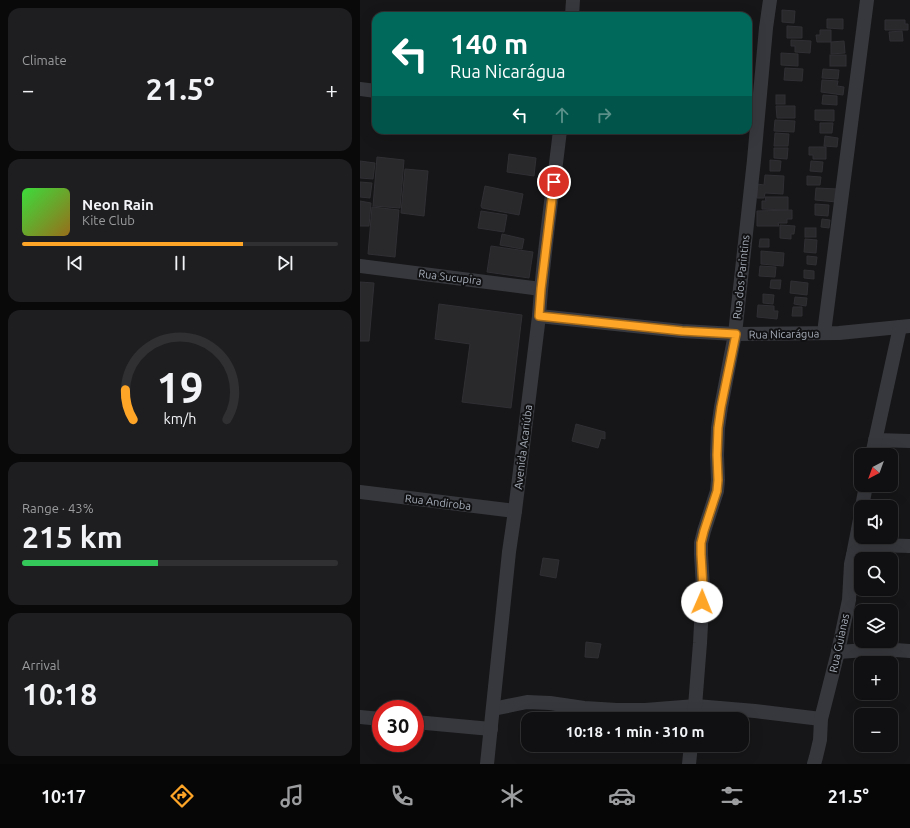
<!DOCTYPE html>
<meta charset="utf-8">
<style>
:root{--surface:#101012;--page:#1e1e20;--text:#f1f3f6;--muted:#9c9d9f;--line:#303032;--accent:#fea528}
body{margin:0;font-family:Ubuntu,sans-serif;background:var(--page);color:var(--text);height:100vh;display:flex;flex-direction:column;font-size:15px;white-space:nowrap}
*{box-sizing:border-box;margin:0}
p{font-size:13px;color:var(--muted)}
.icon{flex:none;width:22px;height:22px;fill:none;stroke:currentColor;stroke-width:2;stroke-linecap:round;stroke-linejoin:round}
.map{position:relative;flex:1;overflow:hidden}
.drawer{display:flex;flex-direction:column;gap:8px;padding:8px;background:#09090a;width:360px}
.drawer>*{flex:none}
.banner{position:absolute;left:12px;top:12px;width:380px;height:122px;border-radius:12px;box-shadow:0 4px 16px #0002,0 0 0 1px var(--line);background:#00695c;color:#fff;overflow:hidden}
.needle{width:26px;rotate:221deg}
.buttons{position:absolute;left:494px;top:448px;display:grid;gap:8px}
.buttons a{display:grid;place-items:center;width:44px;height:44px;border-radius:8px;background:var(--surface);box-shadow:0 4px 16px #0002,0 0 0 1px var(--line);font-size:20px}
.speed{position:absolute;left:12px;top:700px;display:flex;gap:8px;font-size:20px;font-weight:700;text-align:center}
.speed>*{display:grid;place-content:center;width:52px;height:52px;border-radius:50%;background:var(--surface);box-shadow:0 4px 16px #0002,0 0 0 1px var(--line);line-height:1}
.speed .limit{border:6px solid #d22;background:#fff;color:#111}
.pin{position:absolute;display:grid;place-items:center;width:34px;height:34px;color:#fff;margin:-17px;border:2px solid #fff;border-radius:50%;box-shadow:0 1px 4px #0007}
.me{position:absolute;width:44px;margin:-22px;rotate:1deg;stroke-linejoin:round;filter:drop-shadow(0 0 3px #0008)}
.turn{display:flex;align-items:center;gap:14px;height:84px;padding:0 12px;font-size:18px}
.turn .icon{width:52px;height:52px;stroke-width:2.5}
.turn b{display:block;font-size:28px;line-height:34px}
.lanes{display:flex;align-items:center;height:38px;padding:0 12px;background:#0003;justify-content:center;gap:20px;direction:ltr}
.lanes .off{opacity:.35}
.big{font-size:30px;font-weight:600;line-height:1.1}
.drawer .tile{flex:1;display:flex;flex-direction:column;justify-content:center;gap:6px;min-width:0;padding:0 14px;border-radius:12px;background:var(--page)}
.drawer .dial{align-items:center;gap:0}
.dial svg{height:104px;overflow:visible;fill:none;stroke:var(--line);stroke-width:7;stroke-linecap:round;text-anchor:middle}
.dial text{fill:var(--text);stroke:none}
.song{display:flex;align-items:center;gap:12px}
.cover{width:48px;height:48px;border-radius:6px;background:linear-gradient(135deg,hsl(120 70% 55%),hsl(40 70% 35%))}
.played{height:4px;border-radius:2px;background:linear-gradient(90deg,var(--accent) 70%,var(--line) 70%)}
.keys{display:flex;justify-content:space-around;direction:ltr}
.heat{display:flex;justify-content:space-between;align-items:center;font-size:22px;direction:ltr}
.charge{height:6px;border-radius:3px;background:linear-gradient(90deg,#34c759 43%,var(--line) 0)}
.trip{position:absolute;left:161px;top:712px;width:228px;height:40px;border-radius:12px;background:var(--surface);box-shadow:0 4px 16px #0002,0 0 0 1px var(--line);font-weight:600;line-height:40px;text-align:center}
.menu{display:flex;height:64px;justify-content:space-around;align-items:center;background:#060607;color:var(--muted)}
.menu .icon{width:28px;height:28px}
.menu .selected{color:var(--accent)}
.menu b{font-size:18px;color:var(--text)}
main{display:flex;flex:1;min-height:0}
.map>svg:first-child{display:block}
.building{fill:#29292c;stroke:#303034}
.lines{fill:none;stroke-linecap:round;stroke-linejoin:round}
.street{stroke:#37383d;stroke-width:14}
.route-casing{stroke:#a56b1a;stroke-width:10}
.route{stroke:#fea528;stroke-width:7}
.labels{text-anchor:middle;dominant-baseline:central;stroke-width:4;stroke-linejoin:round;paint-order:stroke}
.street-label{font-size:11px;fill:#a7aeb9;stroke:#111113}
</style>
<main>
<section class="drawer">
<div class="tile"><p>Climate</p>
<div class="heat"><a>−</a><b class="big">21.5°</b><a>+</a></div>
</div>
<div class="tile">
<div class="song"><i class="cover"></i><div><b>Neon Rain</b><p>Kite Club</p></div></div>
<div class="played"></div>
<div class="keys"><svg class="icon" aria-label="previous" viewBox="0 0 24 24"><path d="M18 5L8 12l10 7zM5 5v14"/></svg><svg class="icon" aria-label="pause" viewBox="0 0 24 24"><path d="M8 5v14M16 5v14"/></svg><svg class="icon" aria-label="next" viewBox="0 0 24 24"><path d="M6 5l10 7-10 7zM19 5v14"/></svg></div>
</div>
<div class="tile dial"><svg viewBox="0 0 100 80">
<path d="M14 69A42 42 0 1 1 86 69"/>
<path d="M14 69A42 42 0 0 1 8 46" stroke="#fea528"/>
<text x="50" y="56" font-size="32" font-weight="700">19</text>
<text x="50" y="72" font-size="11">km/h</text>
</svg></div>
<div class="tile"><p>Range · 43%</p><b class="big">215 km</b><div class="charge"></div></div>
<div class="tile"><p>Arrival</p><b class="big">10:18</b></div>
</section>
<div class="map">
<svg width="550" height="764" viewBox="0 0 550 764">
<rect width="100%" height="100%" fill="#161618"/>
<!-- building -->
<g class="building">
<polygon points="422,10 435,11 434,23 422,22"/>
<polygon points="467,19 483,19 483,29 467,28"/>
<polygon points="525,20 545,20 545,24 548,24 548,30 525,30"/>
<polygon points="427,26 442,27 442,38 427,38"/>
<polygon points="460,30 471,30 471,42 457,42 456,35 460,35"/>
<polygon points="542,31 543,41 530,41 529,32"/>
<polygon points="431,40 451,41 450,53 435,52 435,46 431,46"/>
<polygon points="484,41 485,53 471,54 471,42"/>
<polygon points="421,53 438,54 438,66 421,65"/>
<rect x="470" y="55" width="16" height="11"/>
<polygon points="425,68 443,69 442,81 424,80"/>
<polygon points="463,69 479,70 478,79 462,78"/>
<polygon points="462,80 478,81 477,86 484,87 483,95 461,92"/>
<rect x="416" y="95" width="9" height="9"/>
<polygon points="463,95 477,96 477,105 462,104"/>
<polygon points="416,106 435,106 435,118 417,118"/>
<polygon points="455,110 474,110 474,121 455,120"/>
<polygon points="415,120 435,121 434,132 414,131"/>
<polygon points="460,123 473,123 472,133 460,133"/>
<polygon points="415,133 429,134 428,146 414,146"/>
<polygon points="465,136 478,138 477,147 464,146"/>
<polygon points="449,147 466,147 466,159 453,159 453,155 449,155"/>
<polygon points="414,148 428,148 427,159 414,158"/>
<polygon points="149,154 176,158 174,176 147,172"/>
<polygon points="17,157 44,160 40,208 13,206"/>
<polygon points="410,160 421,161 420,171 410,171"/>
<polygon points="0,161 15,163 13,179 0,178"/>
<polygon points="451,161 463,162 462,172 450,171"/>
<polygon points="45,169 68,171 64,216 41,213"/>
<polygon points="405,175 424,176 423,194 405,193 404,198 397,198 397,184 404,185"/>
<polygon points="447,176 461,177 460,185 447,185"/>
<polygon points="0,182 12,183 10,198 0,197"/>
<polygon points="125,186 163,194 159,215 122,208 121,206"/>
<polygon points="456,188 478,189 477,202 455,200"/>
<polygon points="405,197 428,197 428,210 402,209 402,201 406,201"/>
<polygon points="0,201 11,203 9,226 0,226"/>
<polygon points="455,204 469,205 468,216 455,215"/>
<polygon points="12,207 39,210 35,257 8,254"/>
<polygon points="432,210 432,219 427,219 427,223 418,223 419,226 397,226 397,211"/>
<polygon points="121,211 147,215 144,232 118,228"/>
<polygon points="462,219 470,220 469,228 461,227"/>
<polygon points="420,225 435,226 434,234 431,234 431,239 420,238"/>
<rect x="445" y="228" width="11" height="9"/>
<polygon points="142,234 164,239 162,249 140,245"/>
<polygon points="400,239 409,239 409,247 399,247"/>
<polygon points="445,239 457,240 456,253 444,252"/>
<polygon points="131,246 173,252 169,278 127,272"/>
<polygon points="401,251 424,253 423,266 401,264"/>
<polygon points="447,256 457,257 456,265 447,264"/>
<polygon points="400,266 416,267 415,277 399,276"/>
<polygon points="444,270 454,271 454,279 444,278"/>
<polygon points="411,280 421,280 420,289 410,288"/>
<polygon points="431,281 448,283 447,295 430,293"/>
<polygon points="0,282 14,283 9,341 0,341"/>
<polygon points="403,294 414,295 413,304 403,303"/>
<polygon points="435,297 447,298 446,306 434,304"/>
<polygon points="79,304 162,315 151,408 102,402 110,344 75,339"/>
<polygon points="398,305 414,306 414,311 418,311 417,319 397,317"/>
<polygon points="433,307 442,307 442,316 432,316"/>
<polygon points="216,424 245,432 245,439 241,438 238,448 212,441"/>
<polygon points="183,558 199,560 196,578 180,575"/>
<polygon points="226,642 241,644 238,658 225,657"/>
</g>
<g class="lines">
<!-- street -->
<g class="street">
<polyline points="212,16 213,0"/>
<polyline points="0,89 16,91"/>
<polyline points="0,266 181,289"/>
<polyline points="179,316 322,331 375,334 479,333 550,326"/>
<polyline points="464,333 507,0"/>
<polyline points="515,440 550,441"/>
<polyline points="512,455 540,327"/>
<polyline points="0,492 155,511"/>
<polyline points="502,507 506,485"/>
<polyline points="493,555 501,514"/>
<polyline points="478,652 521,649 550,651"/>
<polyline points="133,709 167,702 190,703 224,708 257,710 285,710 336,706 395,711 461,719"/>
<polyline points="0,717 21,719"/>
<polyline points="334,719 340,643 343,588 341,554 341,543 344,531 357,491 358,480 357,455 358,428 361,407 375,334 394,160 406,28 410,0"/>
<polyline points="55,722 131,729"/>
<path d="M127,764L149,552L155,511L179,316C183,254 193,192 200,130"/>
<polyline points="329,764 331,745"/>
<path d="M454,764L456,757L460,740L461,719L478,652L489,600L491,564L493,555L498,549C515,545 533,545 550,546"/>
</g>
</g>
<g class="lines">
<!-- route casing -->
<g class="route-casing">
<polyline id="route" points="194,182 181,289 179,316 322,331 376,334 361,407 358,428 357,455 358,480 357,491 344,531 341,543 341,554 343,588 342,602"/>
</g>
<!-- route -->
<use href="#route" class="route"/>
</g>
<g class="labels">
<!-- street labels -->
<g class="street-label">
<text transform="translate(90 277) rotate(7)">Rua Sucupira</text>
<text transform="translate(381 277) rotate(-84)">Rua dos Parintins</text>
<text transform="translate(424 334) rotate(-1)">Rua Nicarágua</text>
<text transform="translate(163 447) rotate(-83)">Avenida Acariúba</text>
<text transform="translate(78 502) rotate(7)">Rua Andiroba</text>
<text transform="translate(479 643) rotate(-78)">Rua Guianas</text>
</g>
</g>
</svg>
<div class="buttons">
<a><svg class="needle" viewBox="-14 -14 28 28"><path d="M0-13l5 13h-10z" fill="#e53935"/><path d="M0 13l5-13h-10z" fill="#9c9d9f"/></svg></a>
<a><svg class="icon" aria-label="sound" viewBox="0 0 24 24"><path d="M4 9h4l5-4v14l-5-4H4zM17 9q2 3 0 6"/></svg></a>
<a><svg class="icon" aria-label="search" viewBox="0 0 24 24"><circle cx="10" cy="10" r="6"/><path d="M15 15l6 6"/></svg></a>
<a><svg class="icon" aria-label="layers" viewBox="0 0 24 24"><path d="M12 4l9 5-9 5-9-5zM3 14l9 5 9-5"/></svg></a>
<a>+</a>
<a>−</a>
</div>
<div class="speed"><div class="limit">30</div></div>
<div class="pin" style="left:194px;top:182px;background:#d93025"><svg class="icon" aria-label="arrive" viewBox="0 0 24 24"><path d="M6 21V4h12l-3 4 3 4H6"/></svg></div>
<svg class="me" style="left:342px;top:602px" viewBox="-20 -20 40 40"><circle r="19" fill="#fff"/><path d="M0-13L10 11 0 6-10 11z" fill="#fea528"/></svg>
<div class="trip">10:18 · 1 min · 310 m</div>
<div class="banner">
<div class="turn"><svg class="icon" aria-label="left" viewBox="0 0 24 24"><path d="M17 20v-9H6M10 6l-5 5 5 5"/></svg><div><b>140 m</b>Rua Nicarágua</div></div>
<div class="lanes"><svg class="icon" aria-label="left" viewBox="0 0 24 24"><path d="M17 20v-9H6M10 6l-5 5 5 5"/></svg><svg class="icon off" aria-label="ahead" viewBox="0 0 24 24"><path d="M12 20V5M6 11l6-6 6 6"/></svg><svg class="icon off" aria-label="right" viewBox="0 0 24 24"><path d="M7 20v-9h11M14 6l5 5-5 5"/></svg></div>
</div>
</div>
</main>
<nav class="menu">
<b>10:17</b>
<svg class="icon selected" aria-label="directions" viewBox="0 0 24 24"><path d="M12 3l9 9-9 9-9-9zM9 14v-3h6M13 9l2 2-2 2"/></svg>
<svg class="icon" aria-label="music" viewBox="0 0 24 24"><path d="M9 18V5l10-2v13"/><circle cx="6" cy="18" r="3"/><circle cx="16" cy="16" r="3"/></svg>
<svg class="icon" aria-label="phone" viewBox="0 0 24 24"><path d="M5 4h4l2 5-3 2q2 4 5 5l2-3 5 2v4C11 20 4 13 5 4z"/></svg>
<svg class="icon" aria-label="climate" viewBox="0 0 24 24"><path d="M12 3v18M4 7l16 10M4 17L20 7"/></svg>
<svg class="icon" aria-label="car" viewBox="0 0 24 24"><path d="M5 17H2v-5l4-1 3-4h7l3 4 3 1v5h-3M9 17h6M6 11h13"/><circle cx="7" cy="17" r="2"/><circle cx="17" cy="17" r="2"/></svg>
<svg class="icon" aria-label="filters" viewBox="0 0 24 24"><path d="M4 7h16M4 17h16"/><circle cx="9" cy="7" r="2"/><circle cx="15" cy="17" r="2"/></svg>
<b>21.5°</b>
</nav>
